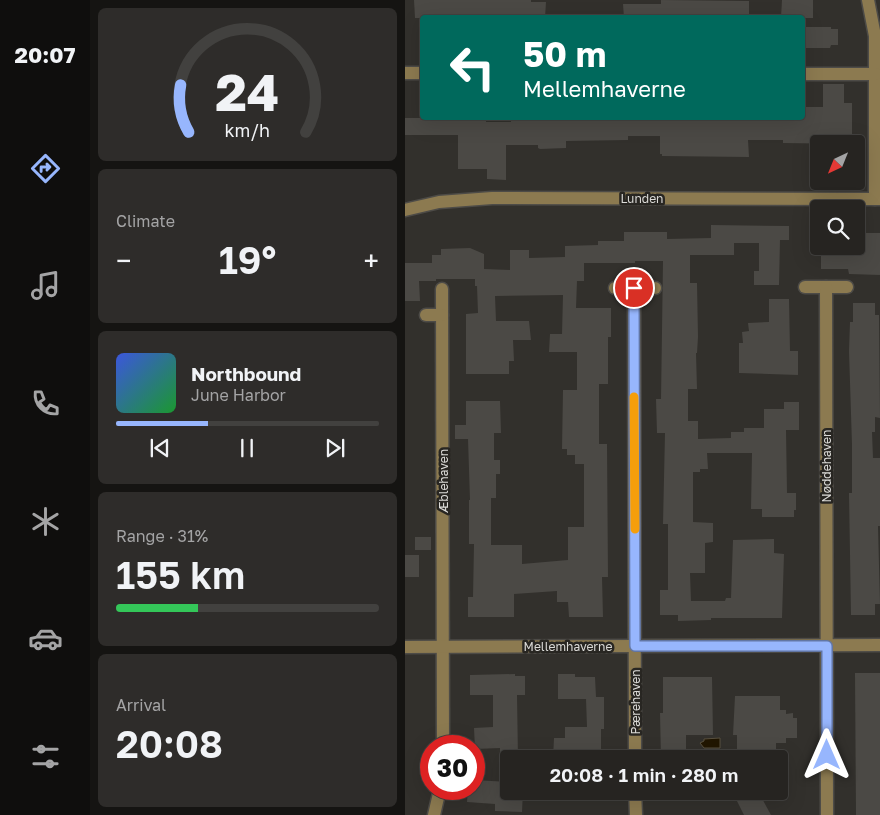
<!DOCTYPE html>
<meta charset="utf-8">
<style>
:root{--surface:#262421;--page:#2e2c2a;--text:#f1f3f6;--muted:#a4a4a5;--line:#42413f;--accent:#97b6fd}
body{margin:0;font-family:"Golos Text",sans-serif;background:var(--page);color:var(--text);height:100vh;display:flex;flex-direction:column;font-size:19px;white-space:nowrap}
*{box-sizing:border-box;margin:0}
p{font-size:16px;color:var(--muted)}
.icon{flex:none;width:28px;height:28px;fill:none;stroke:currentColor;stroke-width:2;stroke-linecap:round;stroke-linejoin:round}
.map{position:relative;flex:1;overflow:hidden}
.drawer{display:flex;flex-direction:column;gap:8px;padding:8px;background:#151412;width:315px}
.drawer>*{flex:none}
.banner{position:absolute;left:15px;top:15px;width:385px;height:105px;border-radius:5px;box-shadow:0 5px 20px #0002,0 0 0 1px var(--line);background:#00695c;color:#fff;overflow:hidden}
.needle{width:32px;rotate:223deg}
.fabs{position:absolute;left:405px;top:135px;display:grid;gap:10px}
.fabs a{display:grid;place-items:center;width:55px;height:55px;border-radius:5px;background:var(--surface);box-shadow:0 5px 20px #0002,0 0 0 1px var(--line);font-size:25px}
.speed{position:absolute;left:15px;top:735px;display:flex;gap:10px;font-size:25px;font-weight:700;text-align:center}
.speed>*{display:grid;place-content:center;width:65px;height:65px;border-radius:50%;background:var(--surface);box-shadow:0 5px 20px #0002,0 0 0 1px var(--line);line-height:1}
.speed .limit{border:8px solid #d22;background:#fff;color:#111}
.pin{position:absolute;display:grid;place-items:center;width:42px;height:42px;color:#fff;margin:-21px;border:2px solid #fff;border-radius:50%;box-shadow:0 1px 5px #0007}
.me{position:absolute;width:55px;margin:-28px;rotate:0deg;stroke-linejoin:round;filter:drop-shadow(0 0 4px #0008)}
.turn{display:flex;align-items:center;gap:18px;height:105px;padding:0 20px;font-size:22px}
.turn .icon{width:65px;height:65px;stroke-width:2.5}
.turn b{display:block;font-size:35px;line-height:42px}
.big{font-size:38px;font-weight:600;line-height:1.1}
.drawer .widget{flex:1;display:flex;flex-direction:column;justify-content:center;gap:8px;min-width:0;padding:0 18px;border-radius:8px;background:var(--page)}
.drawer .dial{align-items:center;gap:0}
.dial svg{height:130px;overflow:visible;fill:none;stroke:var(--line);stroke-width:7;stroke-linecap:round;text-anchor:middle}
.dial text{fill:var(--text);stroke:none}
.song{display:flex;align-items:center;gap:15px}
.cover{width:60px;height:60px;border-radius:8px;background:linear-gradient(135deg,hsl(230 70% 55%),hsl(130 70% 35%))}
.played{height:5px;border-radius:2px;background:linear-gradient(90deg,var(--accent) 35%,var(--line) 35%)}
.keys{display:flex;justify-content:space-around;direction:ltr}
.heat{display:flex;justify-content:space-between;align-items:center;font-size:28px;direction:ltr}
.charge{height:8px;border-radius:4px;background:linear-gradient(90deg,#34c759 31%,var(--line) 0)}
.trip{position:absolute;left:95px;top:750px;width:288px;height:50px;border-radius:5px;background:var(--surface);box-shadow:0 5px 20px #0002,0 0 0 1px var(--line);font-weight:600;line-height:50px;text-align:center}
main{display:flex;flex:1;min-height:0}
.menu{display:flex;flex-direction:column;width:90px;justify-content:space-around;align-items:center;background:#0f0e0d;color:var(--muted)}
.menu .icon{width:35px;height:35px}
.menu .on{color:var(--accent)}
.menu b{font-size:22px;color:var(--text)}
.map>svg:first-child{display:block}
.water{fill:#211600;stroke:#595140}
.building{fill:#4b4945}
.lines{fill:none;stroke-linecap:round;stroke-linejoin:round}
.minor-casing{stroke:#4d4b47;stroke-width:15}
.minor{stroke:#8c7a50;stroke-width:12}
.route-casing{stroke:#6276a4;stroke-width:12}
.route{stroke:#97b6fd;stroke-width:9}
.slow{stroke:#f59e0b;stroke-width:9}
.labels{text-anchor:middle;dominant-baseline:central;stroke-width:5;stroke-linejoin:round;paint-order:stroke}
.street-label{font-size:12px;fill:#dbdad7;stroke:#282622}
</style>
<main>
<nav class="menu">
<b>20:07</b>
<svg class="icon on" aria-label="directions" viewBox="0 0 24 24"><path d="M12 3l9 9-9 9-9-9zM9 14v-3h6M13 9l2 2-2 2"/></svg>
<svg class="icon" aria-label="music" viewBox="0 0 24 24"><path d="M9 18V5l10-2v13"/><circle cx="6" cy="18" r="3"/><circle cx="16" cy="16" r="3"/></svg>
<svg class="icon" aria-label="phone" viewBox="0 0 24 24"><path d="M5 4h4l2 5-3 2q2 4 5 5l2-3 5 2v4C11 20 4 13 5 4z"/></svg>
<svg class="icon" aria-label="climate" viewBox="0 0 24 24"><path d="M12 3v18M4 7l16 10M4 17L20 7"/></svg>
<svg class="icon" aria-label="car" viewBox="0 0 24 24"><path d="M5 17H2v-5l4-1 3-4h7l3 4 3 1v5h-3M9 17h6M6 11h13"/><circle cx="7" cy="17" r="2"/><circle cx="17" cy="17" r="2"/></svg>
<svg class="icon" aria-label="filters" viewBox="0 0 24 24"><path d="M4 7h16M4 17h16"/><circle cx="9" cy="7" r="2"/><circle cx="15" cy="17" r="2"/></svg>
</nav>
<section class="drawer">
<div class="widget dial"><svg viewBox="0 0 100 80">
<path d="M14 69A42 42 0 1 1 86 69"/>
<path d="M14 69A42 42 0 0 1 9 40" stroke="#97b6fd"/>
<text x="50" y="56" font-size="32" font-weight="700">24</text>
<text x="50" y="72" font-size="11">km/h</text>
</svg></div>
<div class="widget"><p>Climate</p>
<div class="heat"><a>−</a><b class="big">19°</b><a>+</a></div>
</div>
<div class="widget">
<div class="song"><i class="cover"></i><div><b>Northbound</b><p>June Harbor</p></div></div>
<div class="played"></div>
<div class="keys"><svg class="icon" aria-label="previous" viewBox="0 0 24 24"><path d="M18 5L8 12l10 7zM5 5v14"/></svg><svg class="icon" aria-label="pause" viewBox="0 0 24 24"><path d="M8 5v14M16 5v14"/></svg><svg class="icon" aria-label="next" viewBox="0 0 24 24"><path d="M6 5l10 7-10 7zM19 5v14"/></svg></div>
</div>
<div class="widget"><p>Range · 31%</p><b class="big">155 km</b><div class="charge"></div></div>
<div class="widget"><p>Arrival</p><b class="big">20:08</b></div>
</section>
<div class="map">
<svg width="475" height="815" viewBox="0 0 475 815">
<rect width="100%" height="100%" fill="#32302c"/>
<!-- water -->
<polygon class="water" points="315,738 315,748 299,748 295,743 299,741 299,739"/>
<!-- building -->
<g class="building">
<polygon points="9,0 126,0 126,2 141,2 140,18 10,18"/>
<polygon points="256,0 344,1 344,18 219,18 218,4 256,4"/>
<polygon points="377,0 408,0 408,18 376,18"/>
<polygon points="398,27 426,27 426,29 433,29 433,45 426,45 425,48 398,48"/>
<polygon points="418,84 439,84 439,103 447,103 447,144 378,143 378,140 343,140 344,157 257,156 257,154 255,154 255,136 223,136 223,140 161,141 161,148 135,149 133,148 133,145 101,145 101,180 82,179 82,169 53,169 53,135 0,135 0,118 81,118 81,122 106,122 106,118 398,118 398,107 418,107"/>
<polygon points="306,225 384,226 384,240 375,240 374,285 349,285 349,271 354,271 354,243 329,243 329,255 285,255 285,283 292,283 293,337 292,353 291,353 292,389 283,389 283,421 293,421 293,439 326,438 326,432 339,432 339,428 359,428 359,409 379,409 379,402 394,402 394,430 381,430 382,493 391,493 391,510 389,510 389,517 357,517 357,509 346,509 347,453 302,453 303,469 295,469 295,472 288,472 288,522 308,523 308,542 300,543 300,573 285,573 286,601 320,601 321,598 326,598 328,540 369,539 369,553 379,554 377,618 306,618 306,620 273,621 273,615 255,615 255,590 263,590 263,524 258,524 260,433 252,433 251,399 256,399 258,261 230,261 230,263 179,263 179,281 172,281 171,308 206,308 206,337 203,337 203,384 194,384 194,444 202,444 203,577 197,577 198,617 164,617 163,602 152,602 152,591 109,594 109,617 63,617 63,597 68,597 69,544 64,544 64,500 65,500 63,439 50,439 50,425 61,425 61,401 95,401 96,433 89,433 89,460 95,460 95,474 91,474 91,498 86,498 86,545 117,545 117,564 163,560 163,527 179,527 179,464 170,464 170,455 162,455 162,449 157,449 158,390 172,390 172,352 144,352 145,334 157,334 158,295 90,296 91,321 124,321 126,340 108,340 109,361 104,361 104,374 61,374 61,314 73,313 72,286 70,286 70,279 31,279 31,281 14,281 15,301 0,301 0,263 27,263 27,255 36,255 36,249 65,248 79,254 79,269 105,270 105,250 124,250 124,258 160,257 160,246 193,245 193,241 219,241 219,232 262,232 262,239 306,238"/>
<polygon points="457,233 475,233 475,275 444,274 443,269 416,269 416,246 451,246 451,240 458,240"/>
<polygon points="364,299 384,299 385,351 393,351 393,375 334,373 334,343 338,343 337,332 344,331 343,323 364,322"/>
<polygon points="448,303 470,303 470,315 474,315 475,418 470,417 470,432 467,432 468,458 475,458 475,526 473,526 475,604 470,604 470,615 446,615 444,493 447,493 447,445 444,351 445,322 448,322"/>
<rect x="10" y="537" width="16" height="13"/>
<rect x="0" y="555" width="14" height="22"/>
<polygon points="450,673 475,673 475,815 451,815"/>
<polygon points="110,674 110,676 120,676 120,695 112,695 113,759 95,759 95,748 70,749 69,728 88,727 88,695 65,695 65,675"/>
<polygon points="153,674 170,674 170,677 190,677 191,697 199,697 199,729 196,729 196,749 168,749 167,759 148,759 149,738 160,738 160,727 182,727 181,699 153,699"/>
<polygon points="258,677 307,677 308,735 281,735 281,759 256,759 255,713 258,713"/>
<polygon points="330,696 375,696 375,710 381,710 381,714 388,713 388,718 392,718 392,738 381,738 381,743 371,743 371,755 337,755 332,752 332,735 328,735"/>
<polygon points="69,780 104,782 104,791 118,791 117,812 90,811 90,804 62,802 63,789 69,789"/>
<polygon points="327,791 353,791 366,815 339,815"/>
</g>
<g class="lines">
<!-- minor casing -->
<g class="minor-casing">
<g id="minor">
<polyline points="463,0 470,36 470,199"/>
<polyline points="0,73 18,73"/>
<polyline points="398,74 471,74"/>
<polyline points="0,210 34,202 87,198 475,199"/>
<polyline points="400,287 442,287"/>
<polyline points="421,287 422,815"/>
<polyline points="210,288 250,288"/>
<polyline points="229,288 230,759"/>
<polyline points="37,289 38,746"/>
<polyline points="21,315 37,315"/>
<polyline points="0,647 475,645"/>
<polyline points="230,791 231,815"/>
<polyline points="29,815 35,789"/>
</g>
</g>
<!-- minor -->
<use href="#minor" class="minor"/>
</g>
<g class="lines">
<!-- route casing -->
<g class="route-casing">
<polyline id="route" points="229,288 230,646 422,646 422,755"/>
</g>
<!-- route -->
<use href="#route" class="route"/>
<!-- slow -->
<polyline class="slow" points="229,397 230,529"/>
</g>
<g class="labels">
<!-- street labels -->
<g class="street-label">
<text x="237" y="198">Lunden</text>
<text transform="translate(421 466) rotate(-90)">Nøddehaven</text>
<text transform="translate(38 481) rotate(-90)">Æblehaven</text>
<text x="163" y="646">Mellemhaverne</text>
<text transform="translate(230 702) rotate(-90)">Pærehaven</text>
</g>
</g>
</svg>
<div class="fabs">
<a><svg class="needle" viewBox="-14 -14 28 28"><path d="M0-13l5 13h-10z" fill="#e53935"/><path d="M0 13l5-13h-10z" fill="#a4a4a5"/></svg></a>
<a><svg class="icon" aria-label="search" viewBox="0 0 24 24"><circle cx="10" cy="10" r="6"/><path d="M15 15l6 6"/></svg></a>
</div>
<div class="speed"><div class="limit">30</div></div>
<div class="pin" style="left:229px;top:288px;background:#d93025"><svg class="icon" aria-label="arrive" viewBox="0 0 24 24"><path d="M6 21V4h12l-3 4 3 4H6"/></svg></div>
<svg class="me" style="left:422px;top:755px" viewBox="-20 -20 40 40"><path d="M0-17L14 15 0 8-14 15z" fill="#97b6fd" stroke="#fff" stroke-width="4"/></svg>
<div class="trip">20:08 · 1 min · 280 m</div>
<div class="banner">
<div class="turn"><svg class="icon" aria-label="left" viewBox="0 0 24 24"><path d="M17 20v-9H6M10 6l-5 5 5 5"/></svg><div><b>50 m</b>Mellemhaverne</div></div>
</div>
</div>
</main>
